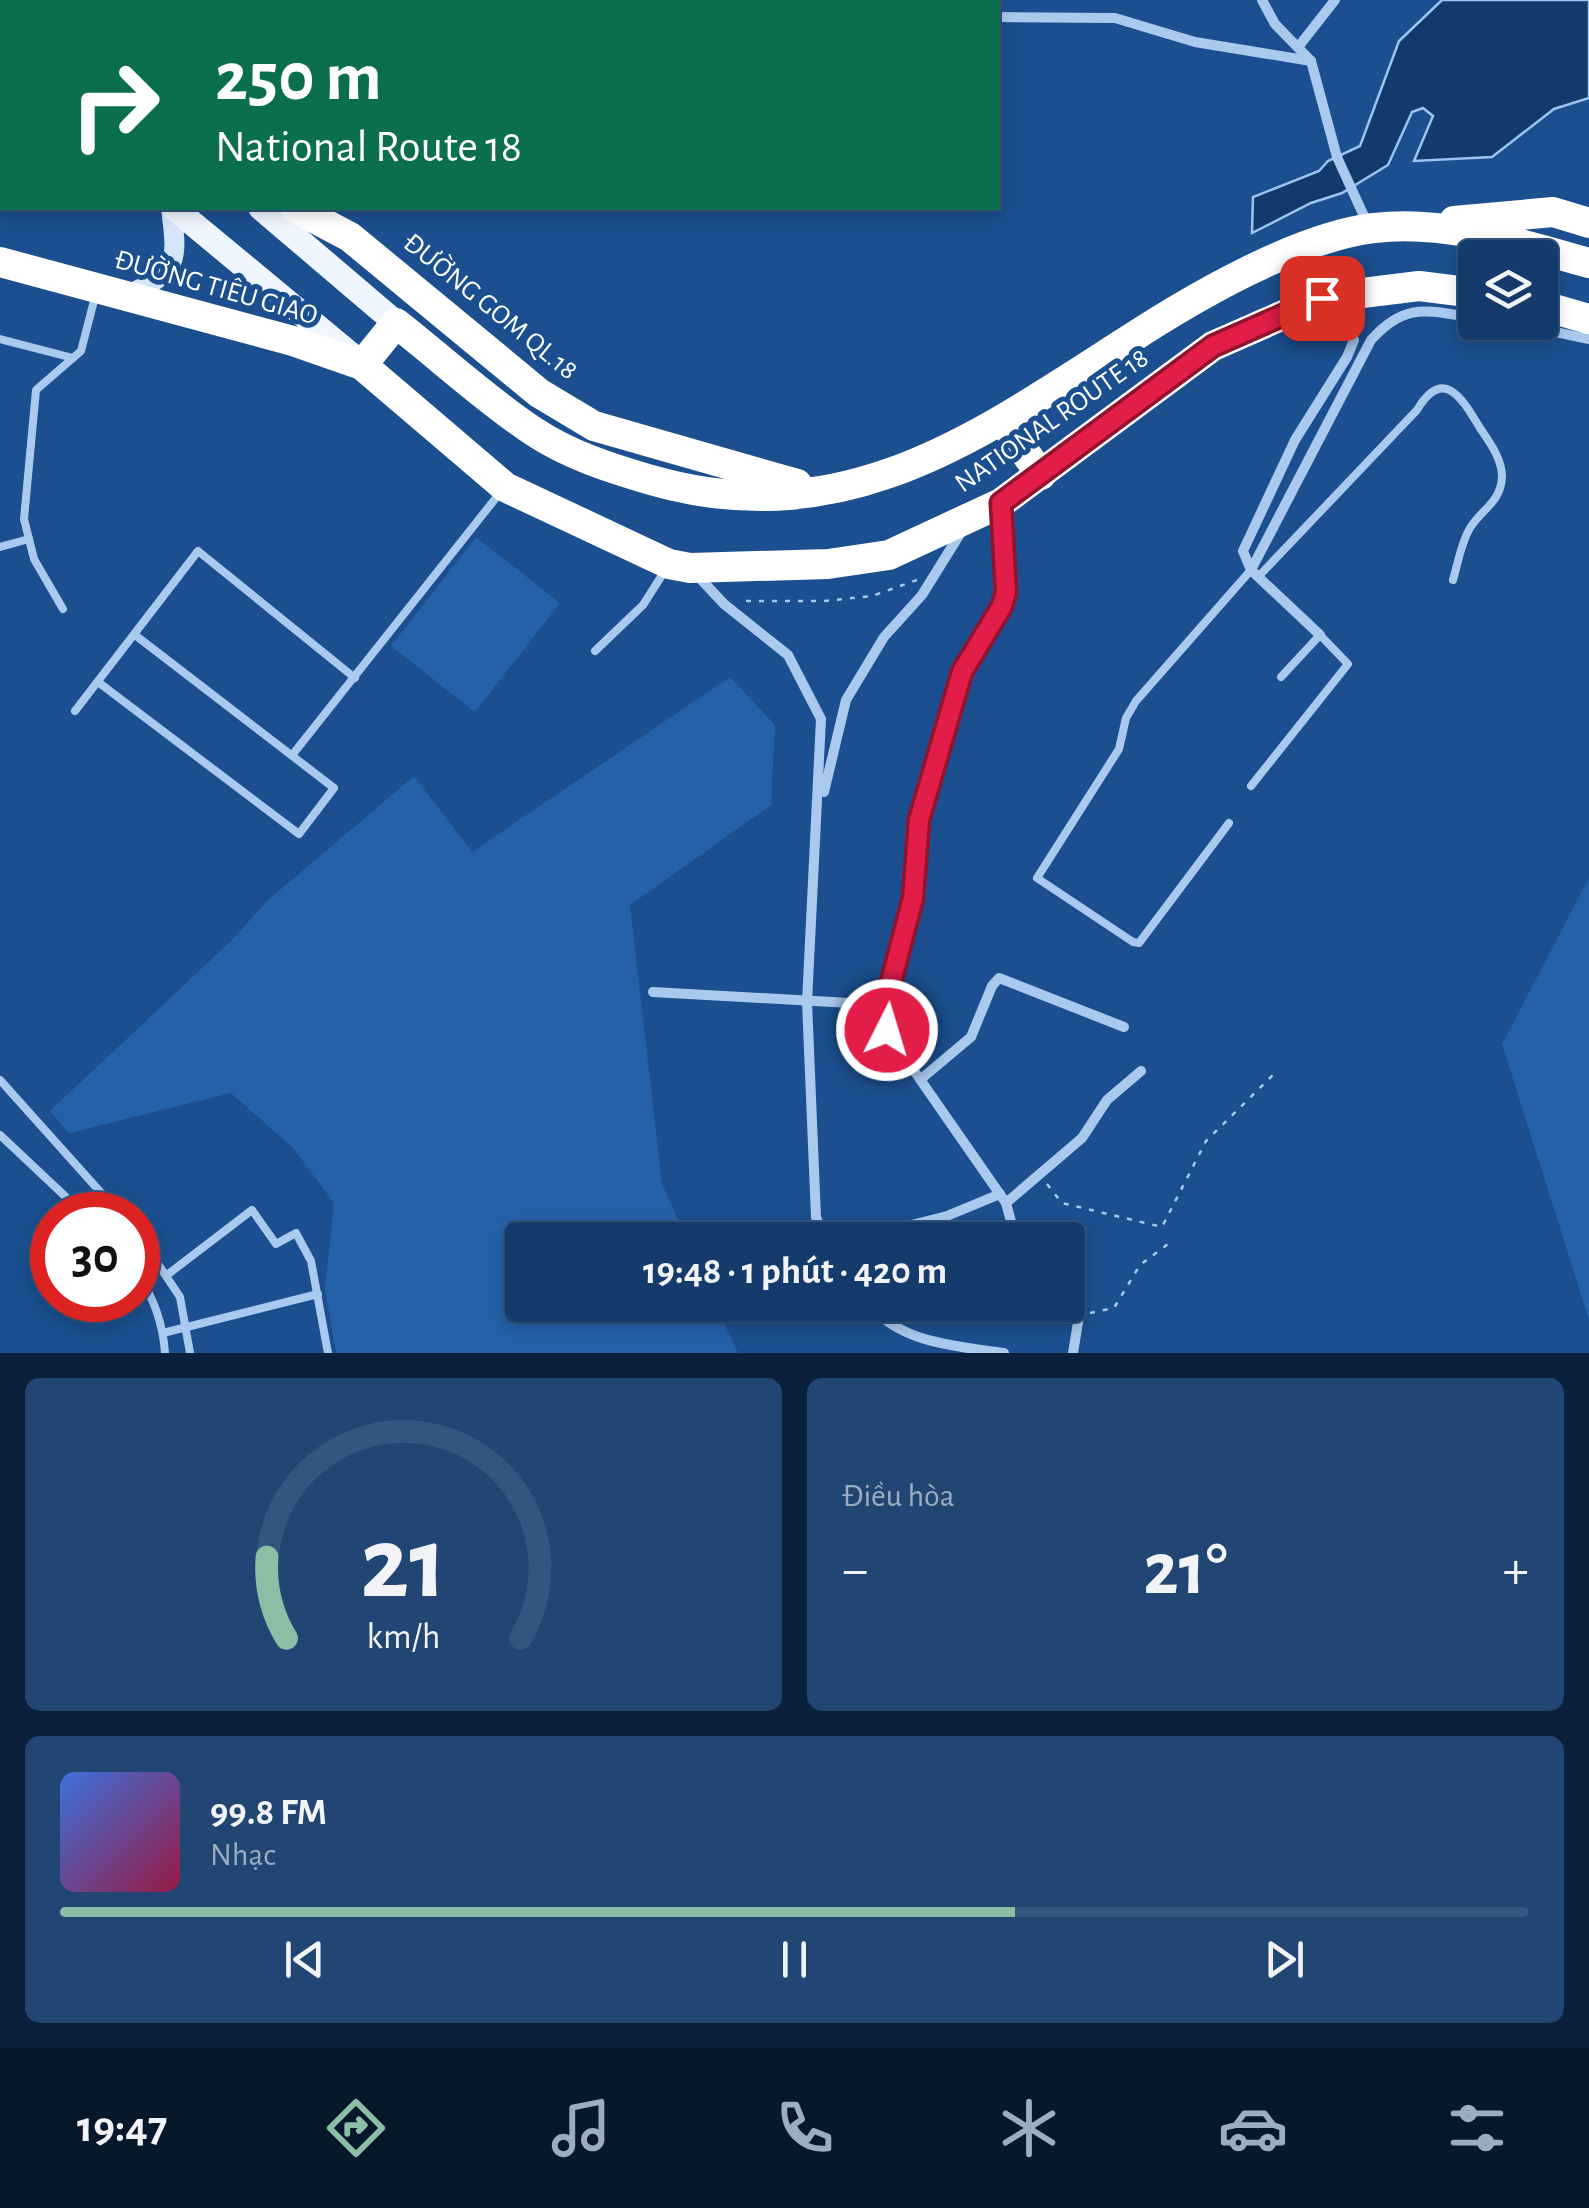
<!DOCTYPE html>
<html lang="vi">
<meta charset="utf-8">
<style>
:root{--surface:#143b6b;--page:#214673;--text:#f1f3f6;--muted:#9dadc1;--line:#33557e;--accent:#8abfa5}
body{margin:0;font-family:"Alegreya Sans",sans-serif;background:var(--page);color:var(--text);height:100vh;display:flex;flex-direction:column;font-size:38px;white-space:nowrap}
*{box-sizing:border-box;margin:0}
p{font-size:32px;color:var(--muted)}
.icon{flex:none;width:55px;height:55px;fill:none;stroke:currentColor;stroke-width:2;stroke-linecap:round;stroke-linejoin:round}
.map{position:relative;height:1353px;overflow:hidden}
.details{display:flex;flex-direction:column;gap:25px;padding:25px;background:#0b203b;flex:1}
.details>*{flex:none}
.hud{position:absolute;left:0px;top:0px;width:1000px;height:210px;box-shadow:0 5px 15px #0003,0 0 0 2px var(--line);background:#0b6e4f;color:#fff;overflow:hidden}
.fabs{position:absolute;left:1458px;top:240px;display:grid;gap:20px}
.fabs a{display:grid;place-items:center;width:100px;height:100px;border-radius:10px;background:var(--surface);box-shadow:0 5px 15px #0003,0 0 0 2px var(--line);font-size:50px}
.speed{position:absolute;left:30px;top:1192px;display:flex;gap:20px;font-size:50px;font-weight:700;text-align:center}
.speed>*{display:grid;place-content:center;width:130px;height:130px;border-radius:50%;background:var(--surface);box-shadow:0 5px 15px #0003,0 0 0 2px var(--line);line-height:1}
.speed .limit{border:15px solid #d22;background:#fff;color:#111}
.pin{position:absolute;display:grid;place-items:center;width:85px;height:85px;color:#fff;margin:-42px;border-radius:20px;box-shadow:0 5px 15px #0006}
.me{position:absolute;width:110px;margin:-55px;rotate:5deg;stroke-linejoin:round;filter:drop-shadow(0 0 8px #0008)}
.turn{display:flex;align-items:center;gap:35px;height:210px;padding:0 50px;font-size:45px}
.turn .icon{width:130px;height:130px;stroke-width:2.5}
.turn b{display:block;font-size:70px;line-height:85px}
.big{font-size:75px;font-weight:600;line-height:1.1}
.details .card{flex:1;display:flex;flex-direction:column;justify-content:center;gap:15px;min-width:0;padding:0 35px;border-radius:15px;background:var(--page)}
.details .dial{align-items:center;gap:0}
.dial svg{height:260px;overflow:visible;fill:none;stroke:var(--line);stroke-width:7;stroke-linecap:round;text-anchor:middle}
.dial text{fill:var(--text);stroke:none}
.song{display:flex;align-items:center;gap:30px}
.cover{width:120px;height:120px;border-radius:15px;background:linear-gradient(135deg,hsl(220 70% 55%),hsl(340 70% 35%))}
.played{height:10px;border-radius:5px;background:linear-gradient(90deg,var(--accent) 65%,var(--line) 65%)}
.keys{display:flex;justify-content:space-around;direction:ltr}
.heat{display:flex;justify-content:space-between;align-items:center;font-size:55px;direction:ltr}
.details .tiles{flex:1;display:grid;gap:25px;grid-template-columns:1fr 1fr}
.card:last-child{grid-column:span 2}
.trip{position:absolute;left:505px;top:1222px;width:580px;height:100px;border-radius:10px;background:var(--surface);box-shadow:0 5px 15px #0003,0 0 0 2px var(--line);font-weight:600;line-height:100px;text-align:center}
.tabs{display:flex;height:160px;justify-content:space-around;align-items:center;background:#08182b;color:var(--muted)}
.tabs .icon{width:70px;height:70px}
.tabs .active{color:var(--accent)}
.tabs b{font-size:45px;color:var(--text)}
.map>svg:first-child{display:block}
.green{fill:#2461a8}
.water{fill:#123a6d;stroke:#9cc4f0;stroke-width:2.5}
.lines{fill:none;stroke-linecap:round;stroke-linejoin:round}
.path{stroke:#a9c9ee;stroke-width:2.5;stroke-dasharray:5 8;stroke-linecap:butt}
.lane{stroke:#a9c9ee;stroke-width:8}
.street{stroke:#a9c9ee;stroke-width:10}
.secondary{stroke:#d6e6fa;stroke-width:20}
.primary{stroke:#f0f6ff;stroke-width:25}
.highway{stroke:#fff;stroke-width:30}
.route-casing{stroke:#92132f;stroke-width:25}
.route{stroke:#e11d48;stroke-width:18}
.labels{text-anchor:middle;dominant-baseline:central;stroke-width:10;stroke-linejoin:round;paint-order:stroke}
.street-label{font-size:28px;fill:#fff;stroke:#1b4f8f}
</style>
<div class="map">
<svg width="1589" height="1353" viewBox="0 0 1589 1353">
<rect width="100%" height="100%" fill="#1b4f8f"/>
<!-- green -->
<g class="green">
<polygon points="476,537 560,603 475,712 391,646"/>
<polygon points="730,677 775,725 771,805 630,905 662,1184 687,1240 522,1240 522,1305 716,1305 738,1353 336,1353 325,1289 334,1203 293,1148 231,1093 69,1133 50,1111 233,939 267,901 414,776 472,852"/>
<polygon points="1589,878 1589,1320 1502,1044"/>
</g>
<!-- water -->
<polygon class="water" points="1442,0 1589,0 1589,98 1554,109 1492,157 1414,161 1433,116 1423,108 1412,112 1388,165 1342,193 1311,203 1252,233 1253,197 1319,171 1328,161 1360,146 1399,41"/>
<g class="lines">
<!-- path -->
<g class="path">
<polyline points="746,601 825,601 872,596 917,580"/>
<polyline points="1047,1184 1062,1203 1162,1227 1206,1141 1274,1074"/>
<polyline points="1090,1313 1114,1308 1140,1265 1168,1244"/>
</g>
<!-- lane -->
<g class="lane">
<polyline points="0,339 73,358"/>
<polyline points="0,547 29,539"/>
<path d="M1258,577L1417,410C1444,365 1463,400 1480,428C1490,443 1502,459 1502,477C1501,502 1481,510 1470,528C1461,543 1458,563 1453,580"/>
<polyline points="63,609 34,559 24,519 36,390 81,351 96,293"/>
<polyline points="595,651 643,605 664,572"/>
<polyline points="98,682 299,834 334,788 135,635"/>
<polyline points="75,711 198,551 355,678"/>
<polyline points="293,754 499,494"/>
<polyline points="1251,786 1348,664 1320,635 1281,677"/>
<polyline points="1229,823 1139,943 1133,942 1037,878 1119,749 1126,718 1136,701 1251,570"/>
<polyline points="0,1080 121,1215"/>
<polyline points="0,1135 85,1215"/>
<polyline points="138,1234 180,1297 190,1353"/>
<path d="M138,1275C154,1298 163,1325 165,1353"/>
<polyline points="167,1275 252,1210 276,1244 296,1233 311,1261 328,1353"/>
<polyline points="163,1333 318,1294"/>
</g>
<!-- street -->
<g class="street">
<polyline points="138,0 140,2"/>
<polyline points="846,0 850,2"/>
<polyline points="1262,0 1275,24 1311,61 1337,157 1368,225"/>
<polyline points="208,2 210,0"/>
<polyline points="998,17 1115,18 1195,42 1311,61"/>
<polyline points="1299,46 1335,0"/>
<polyline points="1508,322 1589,339"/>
<polyline points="1002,509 1006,592 1002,606 962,672 919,821 913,898 885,1005 887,1030 892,1039 1006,1203 1016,1240"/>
<path d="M1251,570L1371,340C1406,301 1428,311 1475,318"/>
<polyline points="695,573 724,604 788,655 821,719 807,1002 816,1217 824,1240"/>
<polyline points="1320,635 1251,570 1243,551 1295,440 1347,357 1354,340 1350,325 1327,302"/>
<polyline points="824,792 846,700 884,637 922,595 963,529"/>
<polyline points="653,992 885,1005"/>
<polyline points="921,1079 971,1037 992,986 999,978 1124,1027"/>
<polyline points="1006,1203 1082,1138 1107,1100 1141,1071"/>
<polyline points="852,1240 947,1216 1000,1194"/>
<polyline points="1068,1297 1079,1316 1073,1353"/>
<path d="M869,1305C904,1344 955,1346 1004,1353"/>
</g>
<!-- secondary -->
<path class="secondary" d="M126,296C179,271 178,263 171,208"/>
<!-- primary -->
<g class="primary">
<polyline points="3,0 6,2"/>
<polyline points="0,64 2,66"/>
<polyline points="174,208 355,358"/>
<polyline points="261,208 396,323"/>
</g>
<!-- highway -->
<g class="highway">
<polyline points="295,208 350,237 539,393 594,426 797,484"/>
<polyline points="1454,221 1553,212 1589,223"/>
<polyline points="0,262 293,341 362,365 505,487 669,564 690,568 828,564 889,555 1001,503 1213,346 1322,298 1419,286 1475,293"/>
<polyline points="1540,305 1589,319"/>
<path d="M362,365L396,323C441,358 486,400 533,431C569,455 610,468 651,480C843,535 974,439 1127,341C1191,299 1297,237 1374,228C1445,219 1520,244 1589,263"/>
<polyline points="1003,421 1041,475"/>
</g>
</g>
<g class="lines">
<!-- route casing -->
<g class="route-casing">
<polyline id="route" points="887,1030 885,1005 913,898 919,820 962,672 1002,606 1006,592 1001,503 1213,346 1322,298"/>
</g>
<!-- route -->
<use href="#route" class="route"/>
</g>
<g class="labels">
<!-- street labels -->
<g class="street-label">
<text transform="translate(216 288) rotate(16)">ĐƯỜNG TIÊU GIAO</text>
<text transform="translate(490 307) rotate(39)">ĐƯỜNG GOM QL.18</text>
<text transform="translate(1052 421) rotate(-35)">NATIONAL ROUTE 18</text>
</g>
</g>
</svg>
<div class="fabs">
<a><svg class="icon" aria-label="layers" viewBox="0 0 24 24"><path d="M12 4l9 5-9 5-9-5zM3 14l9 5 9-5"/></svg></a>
</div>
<div class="speed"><div class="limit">30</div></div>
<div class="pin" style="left:1322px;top:298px;background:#d93025"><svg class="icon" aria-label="arrive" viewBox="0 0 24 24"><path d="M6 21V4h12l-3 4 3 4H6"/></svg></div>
<svg class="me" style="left:887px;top:1030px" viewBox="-20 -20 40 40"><circle r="17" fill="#e11d48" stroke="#fff" stroke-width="3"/><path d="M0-11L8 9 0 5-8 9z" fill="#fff"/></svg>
<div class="trip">19:48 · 1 phút · 420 m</div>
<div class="hud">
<div class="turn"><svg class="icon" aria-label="right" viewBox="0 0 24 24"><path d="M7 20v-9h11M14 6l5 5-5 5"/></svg><div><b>250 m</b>National Route 18</div></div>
</div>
</div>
<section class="details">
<div class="tiles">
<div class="card dial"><svg viewBox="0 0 100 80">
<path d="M14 69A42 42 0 1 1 86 69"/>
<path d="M14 69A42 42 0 0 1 8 44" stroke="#8abfa5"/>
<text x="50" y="56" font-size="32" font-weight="700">21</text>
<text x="50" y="72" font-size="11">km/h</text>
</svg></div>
<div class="card"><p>Điều hòa</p>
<div class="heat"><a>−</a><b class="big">21°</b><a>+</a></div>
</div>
<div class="card">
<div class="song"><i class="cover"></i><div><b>99.8 FM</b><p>Nhạc</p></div></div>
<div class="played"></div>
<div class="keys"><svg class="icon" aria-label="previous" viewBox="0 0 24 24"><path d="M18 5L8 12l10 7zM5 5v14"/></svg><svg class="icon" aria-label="pause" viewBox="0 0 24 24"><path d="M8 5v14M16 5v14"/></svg><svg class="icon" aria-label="next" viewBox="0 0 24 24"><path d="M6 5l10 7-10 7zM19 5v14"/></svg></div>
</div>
</div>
</section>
<nav class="tabs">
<b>19:47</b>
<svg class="icon active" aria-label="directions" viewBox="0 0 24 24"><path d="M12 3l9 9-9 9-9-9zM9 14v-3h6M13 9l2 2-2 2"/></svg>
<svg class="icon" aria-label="music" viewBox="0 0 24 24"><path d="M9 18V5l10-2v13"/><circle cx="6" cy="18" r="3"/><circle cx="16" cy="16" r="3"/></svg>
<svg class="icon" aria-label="phone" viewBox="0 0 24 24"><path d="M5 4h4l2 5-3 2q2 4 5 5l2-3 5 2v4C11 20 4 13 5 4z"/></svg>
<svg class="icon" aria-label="climate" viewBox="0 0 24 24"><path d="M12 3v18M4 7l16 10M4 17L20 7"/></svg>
<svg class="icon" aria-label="car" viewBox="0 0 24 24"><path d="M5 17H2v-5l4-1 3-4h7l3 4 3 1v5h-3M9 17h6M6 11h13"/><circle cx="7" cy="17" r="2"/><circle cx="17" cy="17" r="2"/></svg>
<svg class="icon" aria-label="filters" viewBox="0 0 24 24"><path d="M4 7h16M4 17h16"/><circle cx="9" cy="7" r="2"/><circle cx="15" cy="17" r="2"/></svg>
</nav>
